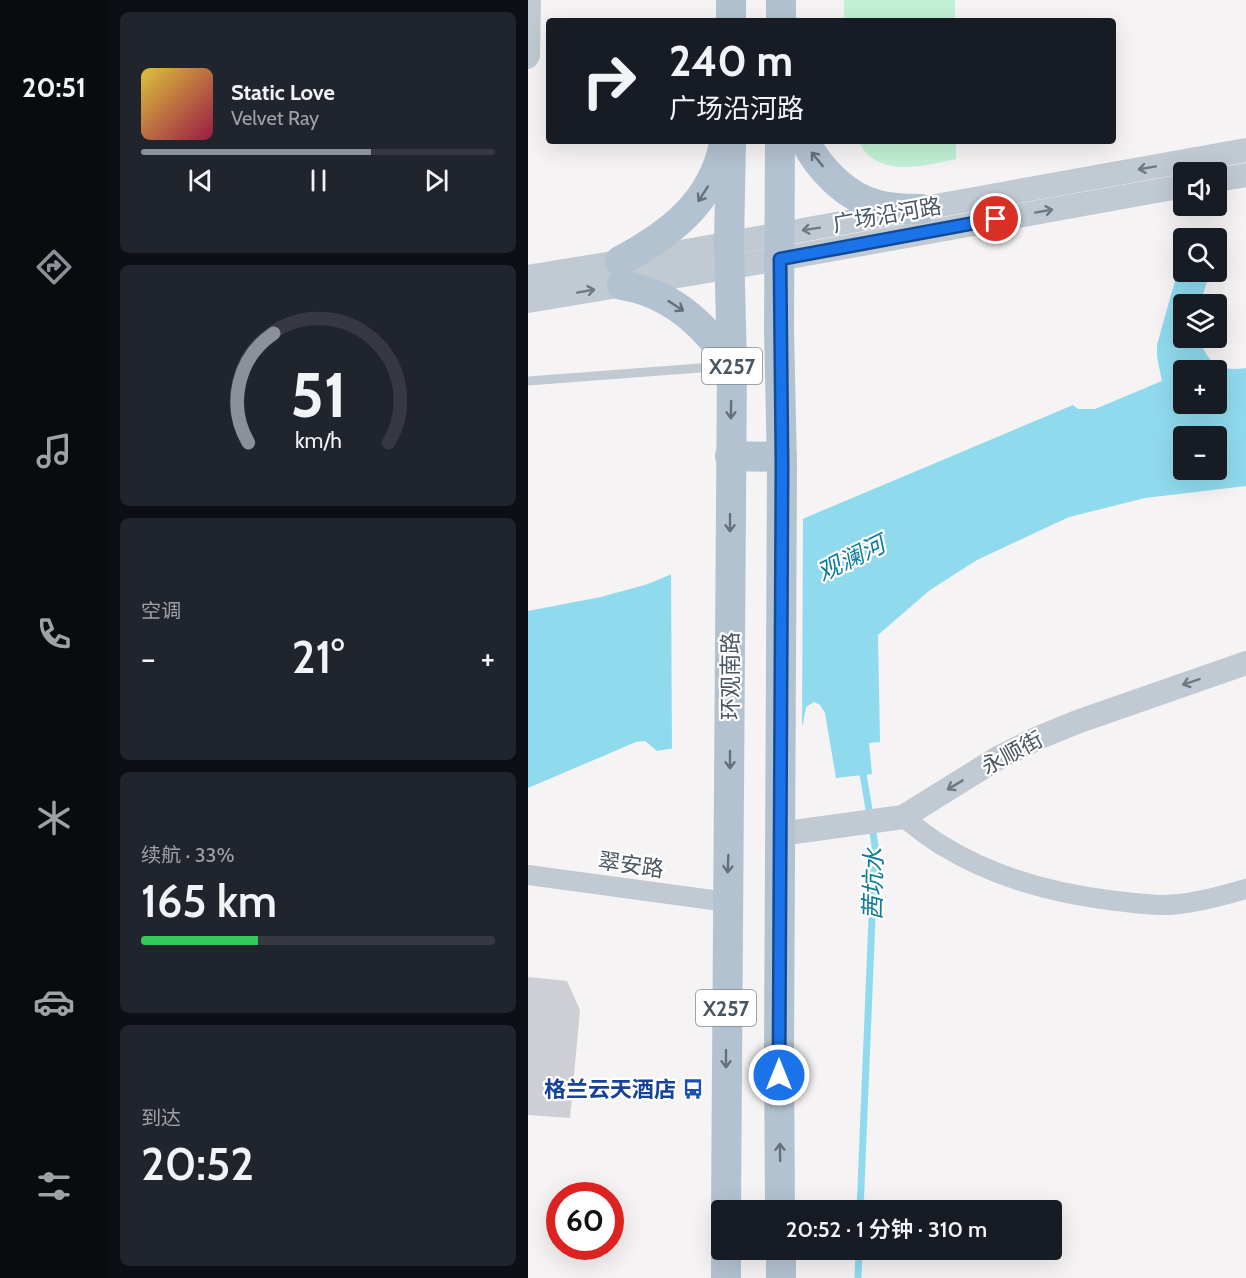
<!DOCTYPE html>
<html lang="zh">
<meta charset="utf-8">
<style>
:root{--surface:#171b24;--page:#20242c;--text:#f1f3f6;--muted:#9ea1a6;--line:#363941;--accent:#8c9099}
body{margin:0;font-family:Cabin,"Noto Sans SC",sans-serif;background:var(--page);color:var(--text);height:100vh;display:flex;flex-direction:column;font-size:22px;white-space:nowrap}
*{box-sizing:border-box;margin:0}
p{font-size:20px;color:var(--muted)}
.icon{flex:none;width:33px;height:33px;fill:none;stroke:currentColor;stroke-width:2;stroke-linecap:round;stroke-linejoin:round}
.map{position:relative;flex:1;overflow:hidden}
.side{display:flex;flex-direction:column;gap:12px;padding:12px;background:#0d0f14;width:420px}
.side>*{flex:none}
.banner{position:absolute;left:18px;top:18px;width:570px;height:126px;border-radius:6px;box-shadow:0 6px 24px #0002;background:#171b24;color:var(--text);overflow:hidden}
.buttons{position:absolute;left:645px;top:162px;display:grid;gap:12px}
.buttons a{display:grid;place-items:center;width:54px;height:54px;border-radius:6px;background:var(--surface);box-shadow:0 6px 24px #0002;font-size:30px}
.speed{position:absolute;left:18px;top:1182px;display:flex;gap:12px;font-size:30px;font-weight:700;text-align:center}
.speed>*{display:grid;place-content:center;width:78px;height:78px;border-radius:50%;background:var(--surface);box-shadow:0 6px 24px #0002;line-height:1}
.speed .limit{border:9px solid #d22;background:#fff;color:#111}
.pin{position:absolute;display:grid;place-items:center;width:51px;height:51px;color:#fff;margin:-26px;border:3px solid #fff;border-radius:50%;box-shadow:0 2px 6px #0007}
.me{position:absolute;width:66px;margin:-33px;rotate:0deg;stroke-linejoin:round;filter:drop-shadow(0 0 4px #0008)}
.turn{display:flex;align-items:center;gap:21px;height:126px;padding:0 24px;font-size:27px}
.turn .icon{width:78px;height:78px;stroke-width:2.5}
.turn b{display:block;font-size:42px;line-height:51px}
.big{font-size:45px;font-weight:600;line-height:1.1}
.side .card{flex:1;display:flex;flex-direction:column;justify-content:center;gap:9px;min-width:0;padding:0 21px;border-radius:9px;background:var(--page)}
.side .dial{align-items:center;gap:0}
.dial svg{height:156px;overflow:visible;fill:none;stroke:var(--line);stroke-width:7;stroke-linecap:round;text-anchor:middle}
.dial text{fill:var(--text);stroke:none}
.song{display:flex;align-items:center;gap:18px}
.cover{width:72px;height:72px;border-radius:9px;background:linear-gradient(135deg,hsl(50 70% 55%),hsl(340 70% 35%))}
.played{height:6px;border-radius:3px;background:linear-gradient(90deg,var(--accent) 65%,var(--line) 65%)}
.keys{display:flex;justify-content:space-around;direction:ltr}
.heat{display:flex;justify-content:space-between;align-items:center;font-size:33px;direction:ltr}
.charge{height:9px;border-radius:4px;background:linear-gradient(90deg,#34c759 33%,var(--line) 0)}
.trip{position:absolute;left:183px;top:1200px;width:351px;height:60px;border-radius:6px;background:var(--surface);box-shadow:0 6px 24px #0002;font-weight:600;line-height:60px;text-align:center}
main{display:flex;flex:1;min-height:0}
.tab-bar{display:flex;flex-direction:column;width:108px;justify-content:space-around;align-items:center;background:#090b0e;color:var(--muted)}
.tab-bar .icon{width:42px;height:42px}
.tab-bar .current{color:var(--accent)}
.tab-bar b{font-size:27px;color:var(--text)}
.map>svg:first-child{display:block}
.green{fill:#c3f1d5}
.water{fill:#90daee;fill-rule:evenodd}
.pier{fill:#f5f3f3}
.lines{fill:none;stroke-linecap:round;stroke-linejoin:round}
.stream{stroke:#90daee;stroke-width:7}
.building{fill:#cdcfd5}
.service{stroke:#c1cad2;stroke-width:9}
.minor{stroke:#c1cad2;stroke-width:20}
.tertiary{stroke:#c1cad2;stroke-width:24}
.primary{stroke:#b3c2d1;stroke-width:30}
.oneway{stroke:#64717d}
.oneway2{stroke:#6e7983}
.route-casing{stroke:#114b97;stroke-width:15}
.route{stroke:#1a73e8;stroke-width:10}
.labels{text-anchor:middle;dominant-baseline:central;stroke-width:4.5;stroke-linejoin:round;paint-order:stroke}
.shield{fill:#fff;stroke:#808990;stroke-width:1.5}
.shield-label{font-size:21px;font-weight:bold;fill:#4a5661}
.street-label{font-size:22px;fill:#4a5661;stroke:#fff}
.transit-label{font-size:22px;font-weight:bold;fill:#164399;stroke:#fff;text-anchor:end}
.water-label{font-size:24px;font-style:italic;fill:#0c7c9b;stroke:#fff}
</style>
<main>
<nav class="tab-bar">
<b>20:51</b>
<svg class="icon current" aria-label="directions" viewBox="0 0 24 24"><path d="M12 3l9 9-9 9-9-9zM9 14v-3h6M13 9l2 2-2 2"/></svg>
<svg class="icon" aria-label="music" viewBox="0 0 24 24"><path d="M9 18V5l10-2v13"/><circle cx="6" cy="18" r="3"/><circle cx="16" cy="16" r="3"/></svg>
<svg class="icon" aria-label="phone" viewBox="0 0 24 24"><path d="M5 4h4l2 5-3 2q2 4 5 5l2-3 5 2v4C11 20 4 13 5 4z"/></svg>
<svg class="icon" aria-label="climate" viewBox="0 0 24 24"><path d="M12 3v18M4 7l16 10M4 17L20 7"/></svg>
<svg class="icon" aria-label="car" viewBox="0 0 24 24"><path d="M5 17H2v-5l4-1 3-4h7l3 4 3 1v5h-3M9 17h6M6 11h13"/><circle cx="7" cy="17" r="2"/><circle cx="17" cy="17" r="2"/></svg>
<svg class="icon" aria-label="filters" viewBox="0 0 24 24"><path d="M4 7h16M4 17h16"/><circle cx="9" cy="7" r="2"/><circle cx="15" cy="17" r="2"/></svg>
</nav>
<section class="side">
<div class="card">
<div class="song"><i class="cover"></i><div><b>Static Love</b><p>Velvet Ray</p></div></div>
<div class="played"></div>
<div class="keys"><svg class="icon" aria-label="previous" viewBox="0 0 24 24"><path d="M18 5L8 12l10 7zM5 5v14"/></svg><svg class="icon" aria-label="pause" viewBox="0 0 24 24"><path d="M8 5v14M16 5v14"/></svg><svg class="icon" aria-label="next" viewBox="0 0 24 24"><path d="M6 5l10 7-10 7zM19 5v14"/></svg></div>
</div>
<div class="card dial"><svg viewBox="0 0 100 80">
<path d="M14 69A42 42 0 1 1 86 69"/>
<path d="M14 69A42 42 0 0 1 27 13" stroke="#8c9099"/>
<text x="50" y="56" font-size="32" font-weight="700">51</text>
<text x="50" y="72" font-size="11">km/h</text>
</svg></div>
<div class="card"><p>空调</p>
<div class="heat"><a>−</a><b class="big">21°</b><a>+</a></div>
</div>
<div class="card"><p>续航 · 33%</p><b class="big">165 km</b><div class="charge"></div></div>
<div class="card"><p>到达</p><b class="big">20:52</b></div>
</section>
<div class="map">
<svg width="718" height="1278" viewBox="0 0 718 1278">
<rect width="100%" height="100%" fill="#f5f3f3"/>
<!-- green -->
<g class="green">
<rect x="316" y="0" width="111" height="21"/>
<path d="M330,141H428V159C399,165 367,175 341,156C337,152 333,146 330,141Z"/>
</g>
<!-- water -->
<path class="water" d="M653,259L655,260L656,272H682L672,304H656V338H671C680,363 690,372 718,368V486L617,498L541,517L449,560L402,590L350,635L352,742L341,743L344,774L308,778L297,713L292,705L286,702L278,707L275,724L271,727L129,751L117,741L108,742L0,788V611L73,597L120,584L545,405L550,409H567L634,381L629,357V345ZM656,370H688V404H656ZM656,436H688V470H656Z"/>
<!-- pier -->
<polygon class="pier" points="275,516 274,728 144,751 143,571"/>
<g class="lines">
<!-- stream -->
<g class="stream">
<polyline points="332,1210 347,845 334,768"/>
<polyline points="330,1278 331,1250"/>
</g>
</g>
<!-- building -->
<polygon class="building" points="0,977 39,981 52,1010 42,1118 0,1115"/>
<g class="lines">
<!-- service -->
<polyline class="service" points="0,381 198,366"/>
<!-- minor -->
<g class="minor">
<polyline points="0,59 2,56 3,0"/>
<path d="M375,817C388,827 401,838 415,846C467,878 528,894 588,901C609,903 630,907 651,904C674,902 696,895 718,889"/>
<polyline points="0,875 199,902"/>
</g>
<!-- tertiary -->
<g class="tertiary">
<polyline points="688,180 718,175"/>
<polyline points="0,277 164,250 718,150"/>
<polyline points="0,301 251,259 656,186"/>
<polyline points="252,834 375,817 470,758 510,738 549,722 718,663"/>
</g>
<!-- primary -->
<g class="primary">
<polyline points="253,0 253,21"/>
<polyline points="203,21 203,0"/>
<path d="M277,141C291,169 319,198 350,205C364,209 379,209 393,209"/>
<path d="M92,261C142,234 184,203 196,144"/>
<path d="M94,285C143,293 178,325 204,366"/>
<polyline points="202,456 254,457"/>
<polyline points="198,1210 204,366 201,243 203,141"/>
<polyline points="252,1210 251,1052 254,467 251,329 252,141"/>
<polyline points="198,1250 198,1278"/>
<polyline points="253,1250 253,1278"/>
</g>
</g>
<!-- one-way arrows -->
<defs><path id="oneway-shaft" d="M-6 0H5M1.5-3L5.5 0L1.5 3" fill="none" stroke-width="1.6" stroke-linecap="round" stroke-linejoin="round" transform="scale(1.5)"/></defs>
<g class="oneway">
<use href="#oneway-shaft" transform="translate(289 159) rotate(-129)"/>
<use href="#oneway-shaft" transform="translate(175 194) rotate(123)"/>
<use href="#oneway-shaft" transform="translate(148 306) rotate(33)"/>
<use href="#oneway-shaft" transform="translate(203 410) rotate(91)"/>
<use href="#oneway-shaft" transform="translate(202 523) rotate(90)"/>
<use href="#oneway-shaft" transform="translate(202 760) rotate(90)"/>
<use href="#oneway-shaft" transform="translate(200 864) rotate(92)"/>
<use href="#oneway-shaft" transform="translate(198 1059) rotate(90)"/>
<use href="#oneway-shaft" transform="translate(252 1152) rotate(-91)"/>
</g>
<g class="oneway2">
<use href="#oneway-shaft" transform="translate(619 168) rotate(170)"/>
<use href="#oneway-shaft" transform="translate(516 211) rotate(-10)"/>
<use href="#oneway-shaft" transform="translate(283 229) rotate(171)"/>
<use href="#oneway-shaft" transform="translate(58 291) rotate(-10)"/>
<use href="#oneway-shaft" transform="translate(663 682) rotate(161)"/>
<use href="#oneway-shaft" transform="translate(427 785) rotate(149)"/>
</g>
<g class="lines">
<!-- route casing -->
<g class="route-casing">
<polyline id="route" points="251,1075 254,467 252,259 468,219"/>
</g>
<!-- route -->
<use href="#route" class="route"/>
</g>
<!-- icons -->
<defs>
<g id="bus-bare" transform="scale(1.62)"><path d="M-5-6H5V4H4V6H2V4H-2V6H-4V4H-5ZM-3.5-4V0h7V-4ZM-3.5 1.2v1.5H-2V1.2ZM2 1.2v1.5H3.5V1.2Z" fill="#1a4fb4" stroke="#fff" stroke-width="2.5" paint-order="stroke"/></g>
</defs>
<g fill-rule="evenodd">
<use href="#bus-bare" x="165" y="1089"/>
</g>
<g class="labels">
<!-- shield labels -->
<g class="shield">
<rect x="174" y="348" width="60" height="36" rx="4.5"/>
<rect x="168" y="990" width="60" height="36" rx="4.5"/>
</g>
<g class="shield-label">
<text x="204" y="366">X257</text>
<text x="198" y="1008">X257</text>
</g>
<!-- street labels -->
<g class="street-label">
<text transform="translate(359 215) rotate(-10)">广场沿河路</text>
<text transform="translate(202 676) rotate(-90)">环观南路</text>
<text transform="translate(484 753) rotate(-28)">永顺街</text>
<text transform="translate(103 865) rotate(8)">翠安路</text>
</g>
<!-- transit labels -->
<g class="transit-label">
<text x="148" y="1089">格兰云天酒店</text>
</g>
<!-- water labels -->
<g class="water-label">
<text transform="translate(323 558) rotate(-26)">观澜河</text>
<text transform="translate(345 884) rotate(-89)">茜坑水</text>
</g>
</g>
</svg>
<div class="buttons">
<a><svg class="icon" aria-label="sound" viewBox="0 0 24 24"><path d="M4 9h4l5-4v14l-5-4H4zM17 9q2 3 0 6"/></svg></a>
<a><svg class="icon" aria-label="search" viewBox="0 0 24 24"><circle cx="10" cy="10" r="6"/><path d="M15 15l6 6"/></svg></a>
<a><svg class="icon" aria-label="layers" viewBox="0 0 24 24"><path d="M12 4l9 5-9 5-9-5zM3 14l9 5 9-5"/></svg></a>
<a>+</a>
<a>−</a>
</div>
<div class="speed"><div class="limit">60</div></div>
<div class="pin" style="left:468px;top:219px;background:#d93025"><svg class="icon" aria-label="arrive" viewBox="0 0 24 24"><path d="M6 21V4h12l-3 4 3 4H6"/></svg></div>
<svg class="me" style="left:251px;top:1075px" viewBox="-20 -20 40 40"><circle r="17" fill="#1a73e8" stroke="#fff" stroke-width="3"/><path d="M0-11L8 9 0 5-8 9z" fill="#fff"/></svg>
<div class="trip">20:52 · 1 分钟 · 310 m</div>
<div class="banner">
<div class="turn"><svg class="icon" aria-label="right" viewBox="0 0 24 24"><path d="M7 20v-9h11M14 6l5 5-5 5"/></svg><div><b>240 m</b>广场沿河路</div></div>
</div>
</div>
</main>
